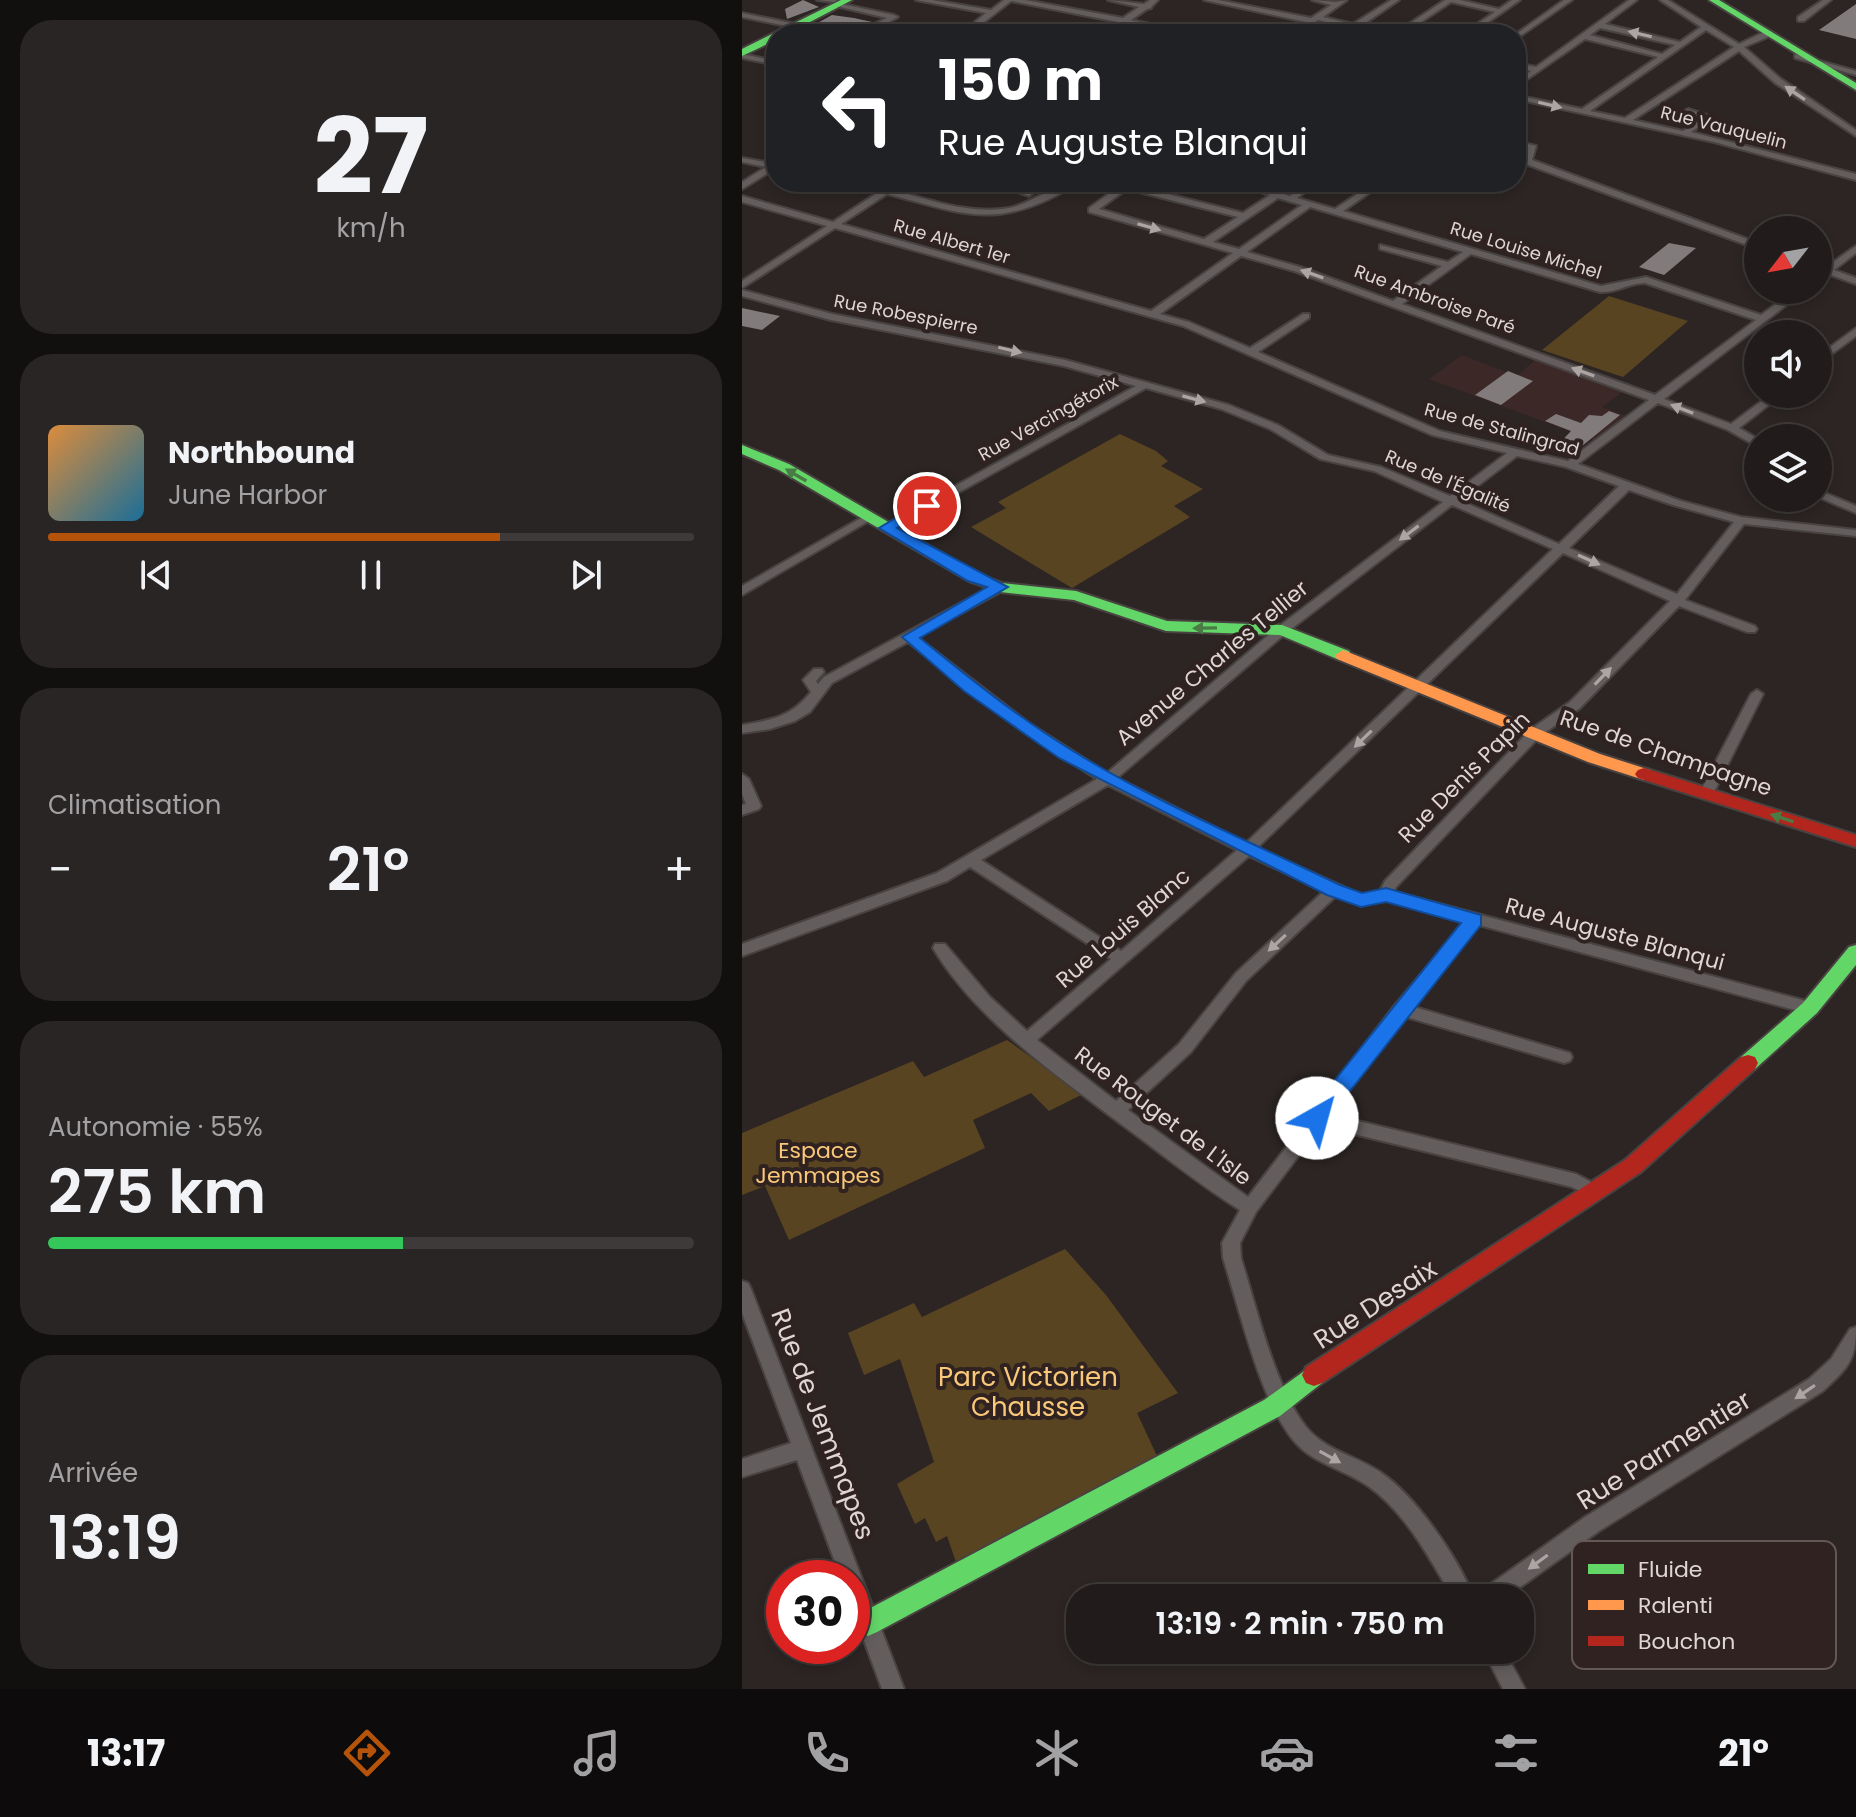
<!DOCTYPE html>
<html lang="fr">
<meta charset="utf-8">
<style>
:root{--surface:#211c1b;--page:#292524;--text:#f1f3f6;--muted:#a2a1a3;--line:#3e3a3a;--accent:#b45309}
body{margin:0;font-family:Poppins,sans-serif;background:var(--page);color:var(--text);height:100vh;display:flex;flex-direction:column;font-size:30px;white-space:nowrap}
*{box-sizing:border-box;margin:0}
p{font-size:26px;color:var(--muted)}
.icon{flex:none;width:44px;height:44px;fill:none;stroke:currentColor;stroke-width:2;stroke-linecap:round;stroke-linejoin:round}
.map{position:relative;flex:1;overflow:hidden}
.details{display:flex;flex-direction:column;gap:20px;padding:20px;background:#120f0f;width:742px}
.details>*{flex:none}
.hud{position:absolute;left:24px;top:24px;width:760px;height:168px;border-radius:32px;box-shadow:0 4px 12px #0003,0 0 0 2px var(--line);background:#202124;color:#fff;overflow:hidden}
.needle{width:52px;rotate:239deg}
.buttons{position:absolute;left:1002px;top:216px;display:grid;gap:16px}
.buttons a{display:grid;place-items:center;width:88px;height:88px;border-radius:50%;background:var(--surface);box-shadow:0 4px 12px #0003,0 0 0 2px var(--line);font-size:40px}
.speed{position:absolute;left:24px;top:1560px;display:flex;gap:16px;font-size:40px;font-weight:700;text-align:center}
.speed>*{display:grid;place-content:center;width:104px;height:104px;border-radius:50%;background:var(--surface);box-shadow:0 4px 12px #0003,0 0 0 2px var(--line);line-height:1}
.speed .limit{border:12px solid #d22;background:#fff;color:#111}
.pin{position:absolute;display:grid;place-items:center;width:68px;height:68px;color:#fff;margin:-34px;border:4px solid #fff;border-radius:50%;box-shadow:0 2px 8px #0007}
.me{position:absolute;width:88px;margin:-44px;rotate:38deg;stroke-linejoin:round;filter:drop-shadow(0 0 6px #0008)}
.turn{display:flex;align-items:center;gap:28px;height:168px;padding:0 40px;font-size:36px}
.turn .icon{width:104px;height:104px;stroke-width:2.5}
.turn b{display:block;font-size:56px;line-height:68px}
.big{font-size:60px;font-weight:600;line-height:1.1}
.details .card{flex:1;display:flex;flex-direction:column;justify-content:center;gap:12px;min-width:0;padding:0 28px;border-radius:32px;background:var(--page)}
.details .dial{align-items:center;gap:0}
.dial b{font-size:104px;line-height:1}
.song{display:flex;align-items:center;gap:24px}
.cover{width:96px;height:96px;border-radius:12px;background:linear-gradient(135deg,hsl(30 70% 55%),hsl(200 70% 35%))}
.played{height:8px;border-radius:4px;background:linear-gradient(90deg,var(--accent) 70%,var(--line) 70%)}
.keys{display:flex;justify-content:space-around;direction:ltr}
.heat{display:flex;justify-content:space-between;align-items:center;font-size:44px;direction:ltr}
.charge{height:12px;border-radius:6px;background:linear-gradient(90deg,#34c759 55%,var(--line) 0)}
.trip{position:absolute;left:324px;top:1584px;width:468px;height:80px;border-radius:32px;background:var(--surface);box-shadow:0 4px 12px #0003,0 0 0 2px var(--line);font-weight:600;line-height:80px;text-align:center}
.tabs{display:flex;height:128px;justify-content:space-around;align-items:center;background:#0d0b0b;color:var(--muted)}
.tabs .icon{width:56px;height:56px}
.tabs .current{color:var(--accent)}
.tabs b{font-size:36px;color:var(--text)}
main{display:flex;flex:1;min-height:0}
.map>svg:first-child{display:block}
.built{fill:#3c2927}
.green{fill:#594422}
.building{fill:#817b7b}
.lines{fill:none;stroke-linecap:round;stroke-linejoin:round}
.street-casing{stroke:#484241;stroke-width:4}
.fast-casing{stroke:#484241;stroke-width:4}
.slow-casing{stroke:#484241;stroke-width:4}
.jam-casing{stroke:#484241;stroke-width:4}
.street{fill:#635e5d;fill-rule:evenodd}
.fast{fill:#63d668;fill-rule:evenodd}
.slow{fill:#ff974d;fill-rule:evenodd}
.jam{fill:#b3261e;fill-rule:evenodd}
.oneway{fill:#ada5a4}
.oneway2{fill:#497c44}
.route{fill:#1a73e8;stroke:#114b97;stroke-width:2}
.labels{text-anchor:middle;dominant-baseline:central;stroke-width:8;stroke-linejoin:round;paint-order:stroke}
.far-street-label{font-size:18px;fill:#ded5d4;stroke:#2f2221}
.street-label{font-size:22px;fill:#ded5d4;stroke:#2f2221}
.park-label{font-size:22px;fill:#f9c879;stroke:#2f2221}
.near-street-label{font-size:26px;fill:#ded5d4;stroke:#2f2221}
.near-park-label{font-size:26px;fill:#f9c879;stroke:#2f2221}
.key{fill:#2f2221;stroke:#645857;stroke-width:2}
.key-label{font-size:22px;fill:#ded5d4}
</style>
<main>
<section class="details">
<div class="card dial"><b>27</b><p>km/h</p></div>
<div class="card">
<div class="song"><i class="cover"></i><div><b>Northbound</b><p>June Harbor</p></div></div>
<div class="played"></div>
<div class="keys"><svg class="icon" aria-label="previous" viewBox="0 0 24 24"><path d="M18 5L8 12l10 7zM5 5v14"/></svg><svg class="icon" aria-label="pause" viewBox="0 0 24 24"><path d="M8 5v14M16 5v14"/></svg><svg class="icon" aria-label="next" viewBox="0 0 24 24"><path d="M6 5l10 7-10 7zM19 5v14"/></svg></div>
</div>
<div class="card"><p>Climatisation</p>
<div class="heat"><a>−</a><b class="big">21°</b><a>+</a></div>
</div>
<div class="card"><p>Autonomie · 55%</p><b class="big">275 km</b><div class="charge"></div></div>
<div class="card"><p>Arrivée</p><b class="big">13:19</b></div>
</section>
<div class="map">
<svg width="1114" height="1689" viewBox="0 0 1114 1689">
<rect width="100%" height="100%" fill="#2c2524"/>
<!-- built -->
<polygon class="built" points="720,355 775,376 794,359 882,391 860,407 884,416 851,440 687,379"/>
<!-- green -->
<g class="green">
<polygon points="867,296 946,321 881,377 800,350"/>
<polygon points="378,434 414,451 426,461 419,466 461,489 432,506 448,517 330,588 229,527 264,508 256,502"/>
<polygon points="265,1040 341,1094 307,1111 289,1093 231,1120 243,1148 47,1240 23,1186 0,1195 0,1133 171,1061 182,1077"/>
<polygon points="323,1249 364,1295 436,1393 395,1413 415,1456 215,1565 205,1536 194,1542 183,1518 173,1524 155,1484 192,1462 158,1359 122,1375 106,1333 172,1303 180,1317"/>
</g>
<!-- building -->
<g class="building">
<polygon points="61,0 77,7 45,19 43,9"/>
<polygon points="1114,4 1114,39 1077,30 1087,23"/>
<polygon points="90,15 112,18 130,22 117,34 70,26"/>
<polygon points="927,243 954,248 922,275 897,267"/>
<polygon points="0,308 38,316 20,330 0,326"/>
<polygon points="766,371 791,381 759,405 733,395"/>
<polygon points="867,411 878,415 834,451 830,450 824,456 810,451 829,431 803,421 814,414 839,423 847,415 860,416"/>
</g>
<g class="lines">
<!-- street casing -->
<g class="street-casing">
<g id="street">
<polygon points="75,0 95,0 92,2"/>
<polygon points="174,0 190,0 249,10 262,0 283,0 381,18 397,7 366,0 402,4 408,0 416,0 410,6 409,8 405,9 389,20 456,34 440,34 384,23 368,34 359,34 376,22 269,1 227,34 218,34 244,13"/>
<polygon points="462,0 476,0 569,18 589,5 570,0 594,2 605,0 581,17 611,24 649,0 657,0 619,26 649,34 635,34 576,20 555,34 546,34 564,22"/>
<polygon points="703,0 718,0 757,9 770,0 778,0 729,34 720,34 753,12 709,2 661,34 652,34"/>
<polygon points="822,0 830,0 774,39 774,34"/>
<path d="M887,0H895L863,24L938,42L959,27L918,0H926L997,44L1020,33H1026V37L1002,47L1039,79L1114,130V136L1033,83L997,51L891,120L941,131L961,118L942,111L946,109L971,117L949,132L1114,174V180L972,142L774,99V95L840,109L916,57L843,39L774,87V81L789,71L774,67V63L794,67ZM858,28L933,45L920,54L848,35ZM964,30L992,47L883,118L848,111Z"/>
<polygon points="1081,0 1089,0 1062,21 1056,21 1056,17"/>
<polygon points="100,4 152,15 156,17 136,28 134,34 126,34 130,25 145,18 98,7"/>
<polygon points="0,13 54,24 58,26 54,28 0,17"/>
<polygon points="0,54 34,61 34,65 0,58"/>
<polygon points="1053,54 1114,71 1114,75 1053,58"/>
<polygon points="774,141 794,146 790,160 1016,243 1016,249 784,164 781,158 786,149 774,146"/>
<polygon points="0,158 30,163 34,161 34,168 0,189 0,182 24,167 0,162"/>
<path d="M152,182H162L151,190C189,200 228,215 267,208C285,205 304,189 319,189V193C250,230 216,212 145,194L99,224L409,311L491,253L347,212V208L383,182H393L390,185L501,213L528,195L487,182H500L548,196L567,182H576L555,198L593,209L633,182H643L601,211L859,286L904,277L1019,315L1053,290H1064L922,399L989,424L1029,394H1041L997,428L1016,439V447L986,430L916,403L836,464L939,501L999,517L1114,530V536L1002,524L943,600L1013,626L1015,629L1013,632H1005L937,606L838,708L798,736L654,887L652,892L1068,1002L1073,1004L1076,1008L1073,1012L1068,1014L737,925L669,1006L828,1053L830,1057L828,1061L822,1063L661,1016L587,1114L834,1174L857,1186L859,1191L857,1196L851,1198L830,1187L579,1126L514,1212L498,1243L499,1258C514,1306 534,1391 565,1428C584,1451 615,1456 638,1472C674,1496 716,1558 732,1598H711C687,1558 665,1514 626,1486C602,1469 571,1464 552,1441C518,1401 498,1310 481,1258L480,1243L498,1210C458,1185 421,1155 383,1127C317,1077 234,1020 191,948L193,944H203L248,997L285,1031L369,959L228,867L205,881L0,956V944L195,873L355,779L279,730L166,642L90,683L68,712L53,721L28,729L0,733V725C30,720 49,717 69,692L61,680L72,669H80L82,672L74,681L76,684L82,677L254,584H262V590L175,637L288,724L365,773L536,627L701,502L632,471L578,459L528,429L479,409L404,388L149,530H141V526L394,386L322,366L89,320L0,296V290L90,314L323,360L487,405L536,425L586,455L639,467L708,496L765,453L690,435L441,326L93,228L0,288V281L85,226L0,202V196L91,222ZM385,189L496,217L462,239L357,209ZM536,198L560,205L497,249L471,242ZM568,207L721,252L706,262L638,245V249L700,266L651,301L558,267L505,252ZM729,254L858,292C874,293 887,283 903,283L1014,320L913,395L660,304ZM499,256L552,271L907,400L826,461L698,431L516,352L567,318V314H561L508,348L447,322L418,314ZM775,456L824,467L877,486L817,544L717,500ZM887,490L931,505L992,522L935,594L827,548ZM710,505L811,549L504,843L375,778L544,633ZM821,553L928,601L828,702L788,730L643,881L638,891L620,895L515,848ZM366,785L495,850L379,951L239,860ZM507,856L582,891L494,973L437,1044L374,1101L295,1040ZM594,896L619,905L644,900L723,922L653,1005L506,1197L386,1110L449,1052L504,981Z"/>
<polygon points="244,182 257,182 291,193 287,196"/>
<polygon points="1114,246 1114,253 1092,270 1114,278 1114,284 1086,274 1076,280 1078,267 1084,267"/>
<polygon points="1114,328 1114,336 1076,364 1076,356"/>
<polygon points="1076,490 1114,506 1114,513 1076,497"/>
<polygon points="126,514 130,515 130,519 0,595 0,586"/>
<polygon points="1015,690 1021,694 971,794 964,799 959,797 957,794 1009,694"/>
<polygon points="0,774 7,779 19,806 17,809 0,815 0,805 4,804 0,794"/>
<polygon points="0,1281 6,1283 9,1289 162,1689 140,1689 110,1608 110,1578 99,1578 55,1460 0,1477 0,1459 49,1443 0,1313"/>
<path d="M1114,1327C1114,1362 1105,1368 1081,1391L857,1531L763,1598H736L739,1591L843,1517L1067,1379L1089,1359L1108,1329Z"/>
<polygon points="741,1650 762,1650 783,1689 761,1689"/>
</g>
</g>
<!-- fast casing -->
<g class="fast-casing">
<g id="fast">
<polygon points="99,0 110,0 45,34 34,34 34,40 0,56 0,49"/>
<polygon points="967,0 977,0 1114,83 1114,90"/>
<polygon points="0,445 47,464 237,575 260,583 334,591 425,621 540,625 607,651 609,655 601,660 595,659 538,635 424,631 332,600 258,592 227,581 37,470 0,454"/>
<polygon points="1114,945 1114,965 1075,1013 1013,1069 1006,1071 999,1069 996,1063 999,1057 1061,1003 1107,947"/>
<polygon points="572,1364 580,1367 584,1375 580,1383 538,1416 135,1632 126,1636 117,1632 113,1623 117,1614 522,1400"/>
</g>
</g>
<!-- slow casing -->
<g class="slow-casing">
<polygon id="slow" points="601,650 858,754 908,770 911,774 902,780 846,762 595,659 593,655"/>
</g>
<!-- jam casing -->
<g class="jam-casing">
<g id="jam">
<polygon points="902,768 1114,835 1114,847 896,778 893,774 896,770"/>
<polygon points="1006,1055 1013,1057 1016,1063 1013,1069 899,1172 580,1383 572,1386 564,1383 560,1375 564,1367 883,1160 999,1057"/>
</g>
</g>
<!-- street -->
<use href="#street" class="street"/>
<!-- fast -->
<use href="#fast" class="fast"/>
<!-- slow -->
<use href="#slow" class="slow"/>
<!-- jam -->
<use href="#jam" class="jam"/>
</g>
<!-- one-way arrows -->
<defs><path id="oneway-solid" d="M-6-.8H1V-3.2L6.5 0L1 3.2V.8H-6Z" transform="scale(2)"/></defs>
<g class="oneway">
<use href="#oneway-solid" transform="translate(898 34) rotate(-167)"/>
<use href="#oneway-solid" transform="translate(1053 93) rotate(-146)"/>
<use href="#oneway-solid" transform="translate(808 105) rotate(13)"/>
<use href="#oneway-solid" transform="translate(407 227) rotate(16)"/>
<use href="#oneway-solid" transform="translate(570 274) rotate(-161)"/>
<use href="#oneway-solid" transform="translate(268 350) rotate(13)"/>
<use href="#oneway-solid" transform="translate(841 372) rotate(-160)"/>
<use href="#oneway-solid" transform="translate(452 399) rotate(15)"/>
<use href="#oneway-solid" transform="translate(940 409) rotate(-159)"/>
<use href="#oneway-solid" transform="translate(667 533) rotate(143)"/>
<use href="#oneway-solid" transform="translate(847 560) rotate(24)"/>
<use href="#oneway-solid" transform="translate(861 676) rotate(-46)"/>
<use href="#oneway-solid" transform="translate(621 739) rotate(136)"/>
<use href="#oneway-solid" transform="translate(535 943) rotate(137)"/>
<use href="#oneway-solid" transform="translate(1063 1392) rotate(146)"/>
<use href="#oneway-solid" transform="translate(588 1457) rotate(29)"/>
<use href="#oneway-solid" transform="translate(796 1562) rotate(144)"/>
</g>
<g class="oneway2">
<use href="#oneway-solid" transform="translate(54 475) rotate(-150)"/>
<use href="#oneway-solid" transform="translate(463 628) rotate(179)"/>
<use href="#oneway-solid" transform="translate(1040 818) rotate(-162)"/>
</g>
<!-- route -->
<path class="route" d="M179,503L192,506L155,528L266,587L178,638C227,678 277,718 331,751C415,803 509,842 598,885L620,893L644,888L739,915V925L582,1124H567L564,1118L567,1112L719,923L644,902L619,907L585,895L317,758L222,691L160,637L245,587L226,581L137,528Z"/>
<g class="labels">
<!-- far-street labels -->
<g class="far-street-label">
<text transform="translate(982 127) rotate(14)">Rue Vauquelin</text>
<text transform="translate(210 241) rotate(16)">Rue Albert 1er</text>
<text transform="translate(784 250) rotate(17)">Rue Louise Michel</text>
<text transform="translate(693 299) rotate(20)">Rue Ambroise Paré</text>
<text transform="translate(164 314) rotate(11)">Rue Robespierre</text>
<text transform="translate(306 418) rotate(-29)">Rue Vercingétorix</text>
<text transform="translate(760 429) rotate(15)">Rue de Stalingrad</text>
<text transform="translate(706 481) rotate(23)">Rue de l'Égalité</text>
</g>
<!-- street labels -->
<g class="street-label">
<text transform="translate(470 663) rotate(-40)">Avenue Charles Tellier</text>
<text transform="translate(924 753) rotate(19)">Rue de Champagne</text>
<text transform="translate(722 777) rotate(-45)">Rue Denis Papin</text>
<text transform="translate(381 928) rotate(-41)">Rue Louis Blanc</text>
<text transform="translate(873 934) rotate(15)">Rue Auguste Blanqui</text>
<text transform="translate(421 1116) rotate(37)">Rue Rouget de L'Isle</text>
</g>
<!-- park labels -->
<g class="park-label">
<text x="76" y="1150">Espace<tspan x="76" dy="25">Jemmapes</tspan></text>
</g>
<!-- near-street labels -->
<g class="near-street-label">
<text transform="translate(633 1304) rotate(-33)">Rue Desaix</text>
<text transform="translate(81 1424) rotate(69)">Rue de Jemmapes</text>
<text transform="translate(922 1450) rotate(-32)">Rue Parmentier</text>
</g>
<!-- near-park labels -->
<g class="near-park-label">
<text x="286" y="1377">Parc Victorien<tspan x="286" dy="30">Chausse</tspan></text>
</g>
</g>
<!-- legend -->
<rect x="830" y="1541" width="264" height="128" rx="12" class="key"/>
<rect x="846" y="1564" width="36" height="10" fill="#63d668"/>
<rect x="846" y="1600" width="36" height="10" fill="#ff974d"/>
<rect x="846" y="1636" width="36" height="10" fill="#b3261e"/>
<g class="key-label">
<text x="896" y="1577">Fluide</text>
<text x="896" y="1613">Ralenti</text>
<text x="896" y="1649">Bouchon</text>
</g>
</svg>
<div class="buttons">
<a><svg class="needle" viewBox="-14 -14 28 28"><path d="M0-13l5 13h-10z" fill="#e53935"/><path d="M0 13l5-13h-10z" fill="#a2a1a3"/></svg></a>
<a><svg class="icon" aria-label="sound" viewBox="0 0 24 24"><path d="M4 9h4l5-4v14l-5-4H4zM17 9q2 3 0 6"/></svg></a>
<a><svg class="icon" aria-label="layers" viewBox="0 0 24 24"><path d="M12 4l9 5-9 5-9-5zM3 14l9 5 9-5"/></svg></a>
</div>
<div class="speed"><div class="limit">30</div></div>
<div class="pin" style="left:185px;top:506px;background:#d93025"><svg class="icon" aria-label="arrive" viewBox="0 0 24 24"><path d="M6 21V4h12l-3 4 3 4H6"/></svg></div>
<svg class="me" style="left:575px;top:1118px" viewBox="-20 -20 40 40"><circle r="19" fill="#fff"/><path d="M0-13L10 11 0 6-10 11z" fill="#1a73e8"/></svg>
<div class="trip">13:19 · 2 min · 750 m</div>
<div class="hud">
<div class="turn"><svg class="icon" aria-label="left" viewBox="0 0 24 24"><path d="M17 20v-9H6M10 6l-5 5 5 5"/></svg><div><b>150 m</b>Rue Auguste Blanqui</div></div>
</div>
</div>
</main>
<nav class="tabs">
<b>13:17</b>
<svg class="icon current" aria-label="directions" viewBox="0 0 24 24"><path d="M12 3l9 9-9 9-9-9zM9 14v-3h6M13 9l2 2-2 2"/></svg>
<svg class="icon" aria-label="music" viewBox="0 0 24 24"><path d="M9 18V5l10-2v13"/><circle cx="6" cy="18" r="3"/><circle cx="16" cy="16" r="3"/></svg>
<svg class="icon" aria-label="phone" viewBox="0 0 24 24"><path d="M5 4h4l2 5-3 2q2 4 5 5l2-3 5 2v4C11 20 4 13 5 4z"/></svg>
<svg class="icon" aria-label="climate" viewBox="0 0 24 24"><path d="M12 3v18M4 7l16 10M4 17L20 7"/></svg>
<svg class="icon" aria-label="car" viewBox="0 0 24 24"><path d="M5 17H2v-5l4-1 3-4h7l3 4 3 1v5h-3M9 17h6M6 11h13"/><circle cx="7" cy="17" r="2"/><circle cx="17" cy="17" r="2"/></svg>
<svg class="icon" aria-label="filters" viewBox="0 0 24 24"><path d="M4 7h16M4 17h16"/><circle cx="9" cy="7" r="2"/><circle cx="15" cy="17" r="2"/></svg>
<b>21°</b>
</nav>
